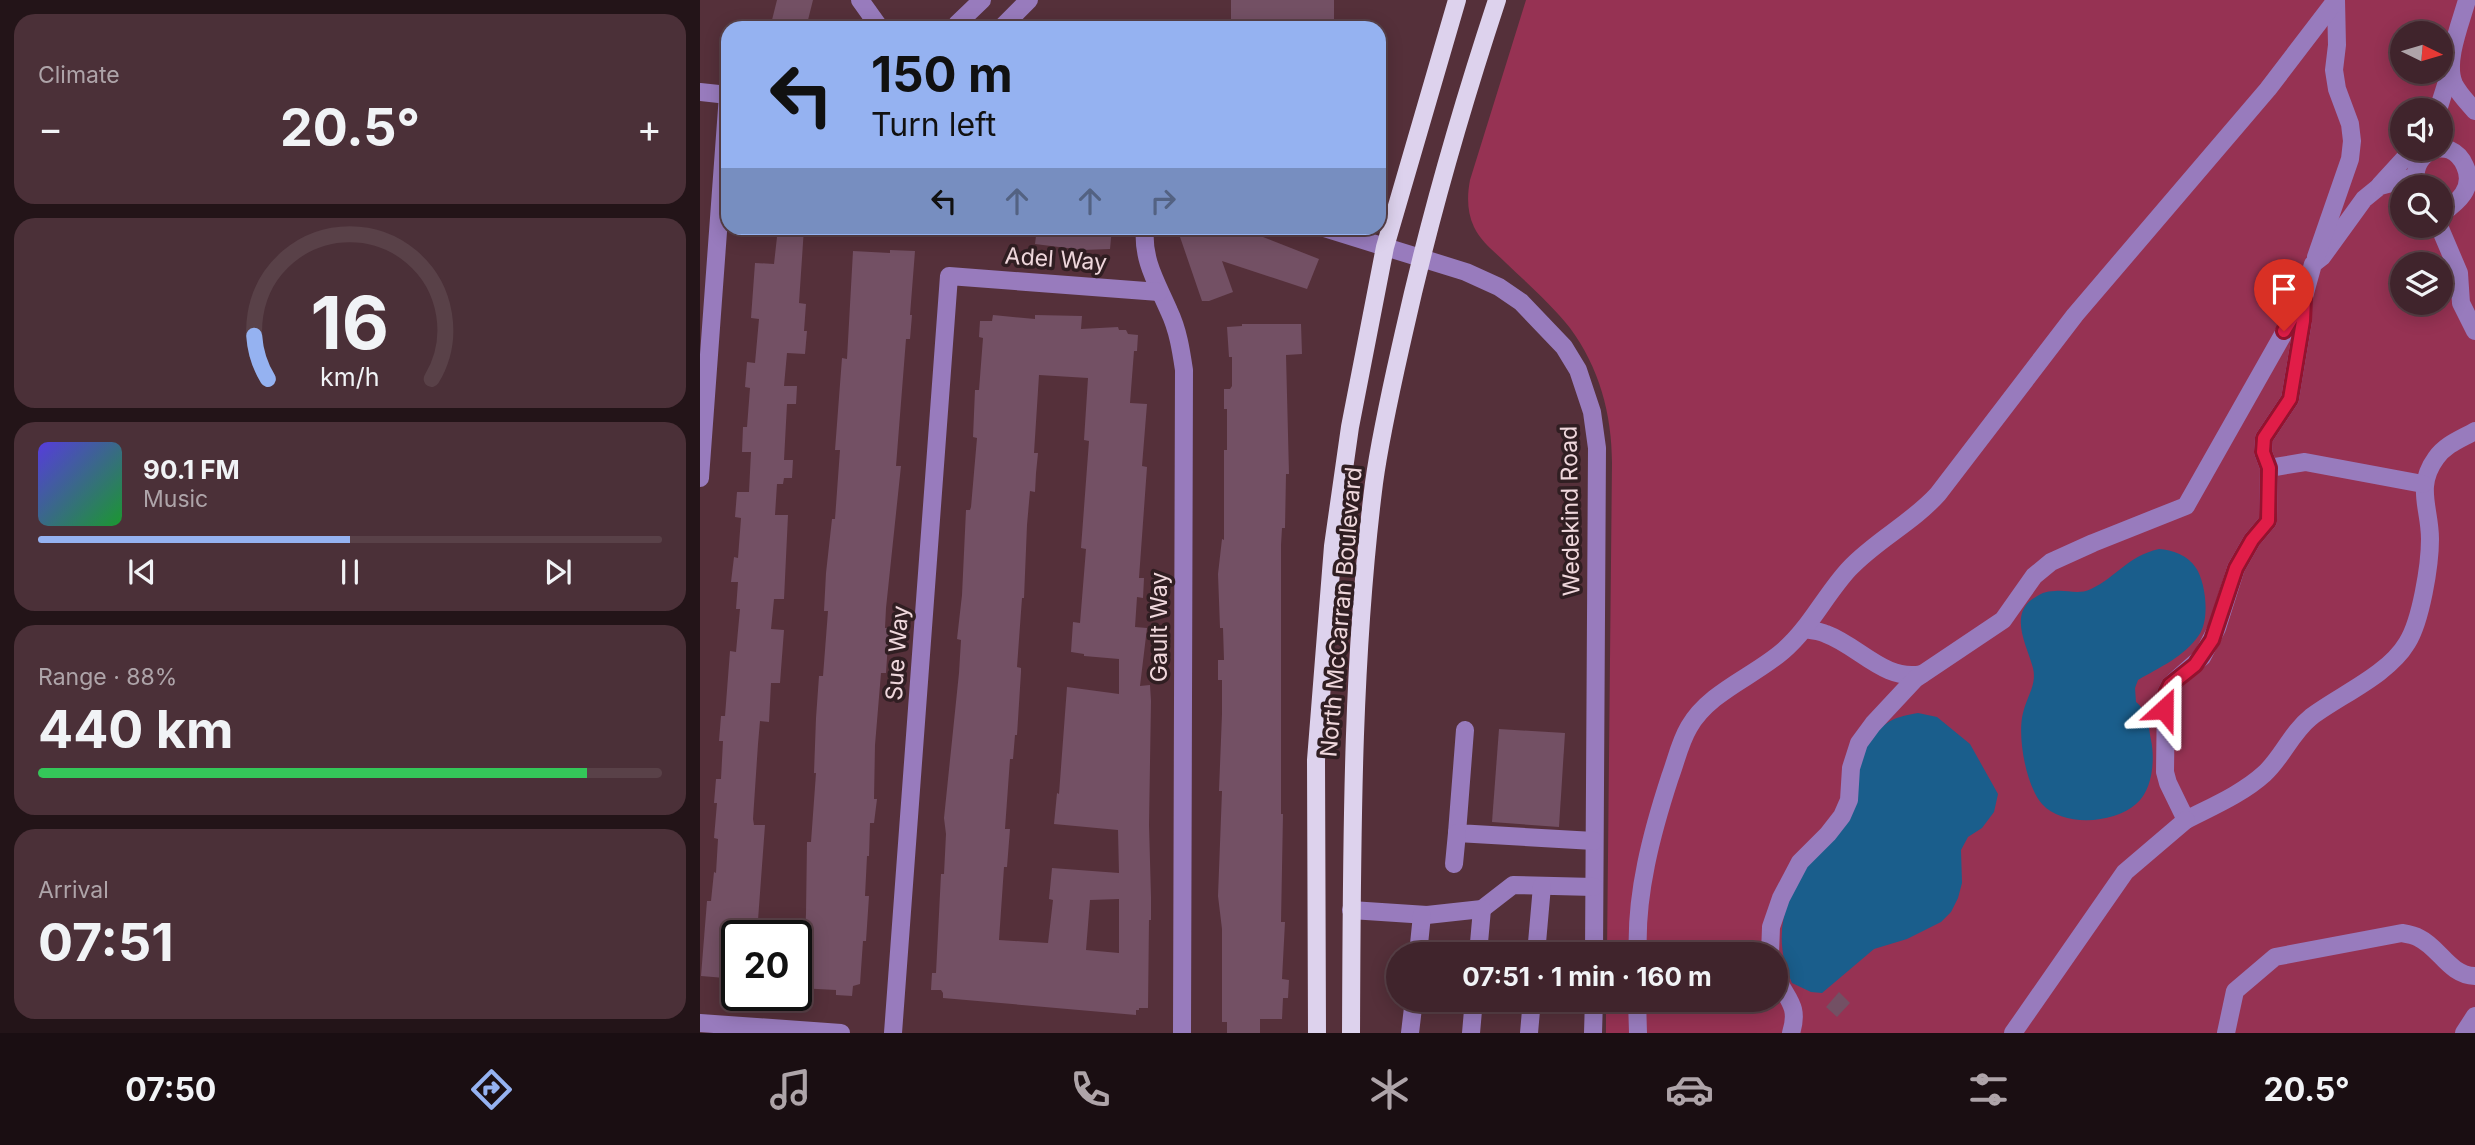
<!DOCTYPE html>
<meta charset="utf-8">
<style>
:root{--surface:#40242c;--page:#4b3038;--text:#f1f3f6;--muted:#aea4a9;--line:#594148;--accent:#95b2f1}
body{margin:0;font-family:Inter,sans-serif;background:var(--page);color:var(--text);height:100vh;display:flex;flex-direction:column;font-size:26px;white-space:nowrap}
*{box-sizing:border-box;margin:0}
p{font-size:23px;color:var(--muted)}
.icon{flex:none;width:38px;height:38px;fill:none;stroke:currentColor;stroke-width:2;stroke-linecap:round;stroke-linejoin:round}
.map{position:relative;flex:1;overflow:hidden}
.details{display:flex;flex-direction:column;gap:14px;padding:14px;background:#231418;width:700px}
.details>*{flex:none}
.banner{position:absolute;left:21px;top:21px;width:665px;height:214px;border-radius:21px;box-shadow:0 4px 18px #0003,0 0 0 2px var(--line);background:#95b2f1;color:#111;overflow:hidden}
.needle{width:46px;rotate:95deg}
.fabs{position:absolute;left:1690px;top:21px;display:grid;gap:14px}
.fabs a{display:grid;place-items:center;width:63px;height:63px;border-radius:50%;background:var(--surface);box-shadow:0 4px 18px #0003,0 0 0 2px var(--line);font-size:35px}
.speed{position:absolute;left:21px;top:920px;display:flex;gap:14px;font-size:35px;font-weight:700;text-align:center}
.speed>*{display:grid;place-content:center;width:91px;height:91px;border-radius:50%;background:var(--surface);box-shadow:0 4px 18px #0003,0 0 0 2px var(--line);line-height:1}
.speed .limit{border:4px solid #111;border-radius:10px;background:#fff;color:#111}
.pin{position:absolute;display:grid;place-items:center;width:60px;height:60px;color:#fff;margin:-72px -30px;border-radius:50% 50% 50% 0;rotate:-45deg;box-shadow:0 0 7px #0007}
.pin .icon{rotate:45deg}
.me{position:absolute;width:77px;margin:-38px;rotate:24deg;stroke-linejoin:round;filter:drop-shadow(0 0 5px #0008)}
.turn{display:flex;align-items:center;gap:24px;height:147px;padding:0 35px;font-size:32px}
.turn .icon{width:91px;height:91px;stroke-width:2.5}
.turn b{display:block;font-size:49px;line-height:60px}
.lanes{display:flex;align-items:center;height:66px;padding:0 35px;background:#0003;justify-content:center;gap:35px;direction:ltr}
.lanes .off{opacity:.35}
.big{font-size:52px;font-weight:700;line-height:1.1}
.details .widget{flex:1;display:flex;flex-direction:column;justify-content:center;gap:10px;min-width:0;padding:0 24px;border-radius:21px;background:var(--page)}
.details .dial{align-items:center;gap:0}
.dial svg{height:182px;overflow:visible;fill:none;stroke:var(--line);stroke-width:7;stroke-linecap:round;text-anchor:middle}
.dial text{fill:var(--text);stroke:none}
.song{display:flex;align-items:center;gap:21px}
.cover{width:84px;height:84px;border-radius:10px;background:linear-gradient(135deg,hsl(250 70% 55%),hsl(130 70% 35%))}
.played{height:7px;border-radius:4px;background:linear-gradient(90deg,var(--accent) 50%,var(--line) 50%)}
.keys{display:flex;justify-content:space-around;direction:ltr}
.heat{display:flex;justify-content:space-between;align-items:center;font-size:38px;direction:ltr}
.charge{height:10px;border-radius:5px;background:linear-gradient(90deg,#34c759 88%,var(--line) 0)}
.trip{position:absolute;left:686px;top:942px;width:402px;height:70px;border-radius:35px;background:var(--surface);box-shadow:0 4px 18px #0003,0 0 0 2px var(--line);font-weight:700;line-height:70px;text-align:center}
.tab-bar{display:flex;height:112px;justify-content:space-around;align-items:center;background:#1a0e12;color:var(--muted)}
.tab-bar .icon{width:49px;height:49px}
.tab-bar .selected{color:var(--accent)}
.tab-bar b{font-size:32px;color:var(--text)}
main{display:flex;flex:1;min-height:0}
.map>svg:first-child{display:block}
.green{fill:#963253;fill-rule:evenodd}
.water{fill:#1a5e8c}
.building{fill:#735064;fill-rule:evenodd}
.lines{fill:none;stroke-linecap:round;stroke-linejoin:round}
.minor{stroke:#987bbd;stroke-width:18}
.major{stroke:#ddd2ed;stroke-width:18}
.route-casing{stroke:#92132f;stroke-width:18}
.route{stroke:#e11d48;stroke-width:12}
.labels{text-anchor:middle;dominant-baseline:central;stroke-width:7;stroke-linejoin:round;paint-order:stroke}
.street-label{font-size:23px;fill:#efd7dc;stroke:#301e22}
</style>
<main>
<section class="details">
<div class="widget"><p>Climate</p>
<div class="heat"><a>−</a><b class="big">20.5°</b><a>+</a></div>
</div>
<div class="widget dial"><svg viewBox="0 0 100 80">
<path d="M14 69A42 42 0 1 1 86 69"/>
<path d="M14 69A42 42 0 0 1 8 50" stroke="#95b2f1"/>
<text x="50" y="56" font-size="32" font-weight="700">16</text>
<text x="50" y="72" font-size="11">km/h</text>
</svg></div>
<div class="widget">
<div class="song"><i class="cover"></i><div><b>90.1 FM</b><p>Music</p></div></div>
<div class="played"></div>
<div class="keys"><svg class="icon" aria-label="previous" viewBox="0 0 24 24"><path d="M18 5L8 12l10 7zM5 5v14"/></svg><svg class="icon" aria-label="pause" viewBox="0 0 24 24"><path d="M8 5v14M16 5v14"/></svg><svg class="icon" aria-label="next" viewBox="0 0 24 24"><path d="M6 5l10 7-10 7zM19 5v14"/></svg></div>
</div>
<div class="widget"><p>Range · 88%</p><b class="big">440 km</b><div class="charge"></div></div>
<div class="widget"><p>Arrival</p><b class="big">07:51</b></div>
</section>
<div class="map">
<svg width="1775" height="1033" viewBox="0 0 1775 1033">
<rect width="100%" height="100%" fill="#55303a"/>
<!-- green -->
<path class="green" d="M826,0H1775V1033H906V999H1076V954H907L912,463C912,414 899,367 870,328C851,304 828,284 806,263C795,252 781,242 774,227C767,212 767,196 770,180ZM1703,33H1741V72H1703ZM1703,110H1741V149H1703ZM1703,187H1741V226H1703ZM1703,264H1741V303H1703Z"/>
<!-- water -->
<g class="water">
<path d="M1459,549C1472,550 1488,555 1496,568C1506,583 1510,620 1499,635C1484,657 1460,667 1438,680L1435,688L1436,702C1449,713 1448,724 1451,740C1455,759 1453,790 1436,804C1413,824 1363,827 1342,804C1326,786 1317,736 1323,713C1327,696 1337,685 1333,668C1327,646 1310,617 1331,600C1340,594 1345,591 1355,591C1369,590 1378,595 1391,589C1418,576 1426,557 1459,549Z"/>
<path d="M1218,713L1237,717L1270,744L1298,794L1294,812L1282,828L1268,837L1261,850L1262,883L1258,898L1251,912L1241,922L1207,939L1174,949L1122,993L1111,992L1092,983C1057,905 1120,855 1152,790C1158,777 1158,762 1163,749C1164,744 1168,740 1172,736C1188,720 1195,717 1218,713Z"/>
</g>
<!-- building -->
<g class="building">
<polygon points="77,0 113,0 106,28 72,20"/>
<rect x="531" y="0" width="103" height="28"/>
<polygon points="78,228 104,228 99,303 106,304 104,331 107,331 105,354 87,353 84,386 97,386 96,404 87,404 84,460 93,460 92,478 84,478 83,484 77,484 75,515 88,515 84,599 74,599 71,629 84,630 80,683 71,683 69,722 60,721 58,744 53,819 54,825 65,825 58,920 47,919 46,936 37,936 37,979 1,976 7,901 11,901 14,872 16,873 18,839 14,838 17,803 14,803 16,779 21,779 23,741 19,741 21,716 25,716 30,651 36,652 40,609 36,609 38,582 31,582 34,557 38,558 41,518 35,517 37,492 49,492 51,452 42,452 43,427 47,427 50,388 45,387 47,362 55,363 59,319 51,318 55,263 74,264"/>
<polygon points="337,228 412,228 410,249 383,250 335,244"/>
<polygon points="497,228 540,228 619,259 607,289 522,261 533,292 509,301 502,301 479,234"/>
<polygon points="190,250 215,251 210,315 212,315 210,339 206,339 196,466 201,466 186,608 185,628 189,628 186,673 181,673 175,745 174,799 177,799 174,823 170,823 169,856 167,856 165,896 169,896 166,941 163,941 160,984 153,986 152,996 136,995 136,990 98,988 100,950 104,950 106,914 107,842 111,842 116,773 114,773 116,718 119,676 123,676 128,611 124,611 126,573 132,519 135,519 140,450 135,450 142,358 147,359 153,251 190,253"/>
<path d="M293,315L335,319V315L382,316L381,329L418,327L419,330H426L428,334L438,335L437,351H434L430,403L447,404L442,466L447,467L439,578H444L443,598L437,597L435,627L447,628L440,686L450,685L451,701L449,825L451,897V920H449L448,1008H439V1010H436V1015L243,998V993L241,990H231L232,973H236L241,874H244L246,834L244,818L259,673L261,640L257,639L262,595L266,510H270L271,507L277,438L273,437L275,390H279L283,338L279,337L280,321H292ZM339,375L388,378L384,440L389,441L381,548L386,549L380,623L373,622L371,652L384,654V656L419,659V694L367,687L359,794L357,793L354,824L418,830L419,873L352,868L349,899L353,900L348,943L299,940L304,867H307L310,829H305L310,759H313L315,735H317L321,672V668L317,667L322,598H324L327,525L330,491L335,492L336,473L338,453H334ZM419,899V953L386,950L390,900Z"/>
<polygon points="542,324 601,324 602,354 586,355 589,474 586,474 585,528 582,528 581,545 581,814 583,814 581,922 585,922 582,979 589,980 588,998 583,998 582,1019 560,1019 560,1033 527,1033 527,1022 522,1022 522,929 518,896 522,791 519,791 522,714 522,680 518,680 518,660 524,660 523,628 520,628 518,574 522,539 524,540 524,450 527,450 527,409 524,409 524,389 530,389 532,386 532,357 529,357 527,327 542,326"/>
<polygon points="799,729 865,733 859,827 792,822"/>
<polygon points="1139,992 1150,1003 1137,1017 1126,1007"/>
</g>
<g class="lines">
<!-- minor -->
<g class="minor">
<polyline points="160,0 180,28"/>
<path d="M1767,0C1761,22 1744,62 1754,84C1759,94 1768,103 1775,111"/>
<polyline points="256,28 257,24 282,0"/>
<polyline points="301,28 329,0"/>
<polyline points="0,92 28,95"/>
<polyline points="1738,110 1751,69"/>
<path d="M1714,177L1680,186L1664,199L1622,257L1613,264L1603,300V321L1590,399L1564,438L1563,452L1569,468L1568,521L1552,540L1536,568L1517,628L1502,657L1470,685L1466,693L1465,772L1468,783L1486,820C1511,807 1542,794 1564,774C1582,758 1591,733 1611,717C1640,695 1688,675 1707,643C1721,621 1730,565 1730,539C1730,508 1715,487 1736,458C1746,444 1761,439 1775,431"/>
<polyline points="1680,185 1713,149"/>
<path d="M1717,185C1711,165 1727,143 1750,150C1757,153 1762,159 1765,166C1775,188 1758,202 1741,214"/>
<polyline points="1739,226 1759,273 1761,303 1775,331"/>
<path d="M445,228C442,260 457,283 469,311C478,330 481,350 484,370L482,1033"/>
<polyline points="624,228 766,272 799,287 821,302 864,347 878,370 892,412 897,448 894,954"/>
<polyline points="1616,257 1650,159 1652,141 1650,124 1637,89 1634,70 1637,45 1636,0"/>
<polyline points="1569,468 1605,462 1723,484"/>
<polyline points="0,478 28,95"/>
<path d="M1104,629C1111,630 1120,631 1126,634C1159,646 1185,682 1222,674"/>
<polyline points="765,730 757,833 894,841"/>
<polyline points="754,864 757,833"/>
<polyline points="651,910 727,915 782,909 813,885 894,887"/>
<polyline points="718,954 722,915"/>
<polyline points="778,954 782,909"/>
<polyline points="836,954 842,886"/>
<path d="M938,954C935,895 952,832 970,777C976,761 980,742 989,727C1009,692 1053,677 1083,651C1110,628 1125,595 1149,569C1176,540 1212,523 1238,494L1375,315L1568,89L1636,0"/>
<polyline points="1070,954 1071,927 1081,898 1100,862 1128,834 1142,816 1149,800 1151,768 1159,743 1173,724 1215,679 1303,620 1334,576 1351,562 1393,543 1486,506 1602,301"/>
<path d="M1076,976C1086,999 1100,1005 1091,1033"/>
<polyline points="937,999 938,1033"/>
<polyline points="0,1023 141,1033"/>
<polyline points="193,1033 249,276 459,292"/>
<polyline points="710,1033 714,999"/>
<polyline points="771,1033 774,999"/>
<polyline points="829,1033 832,999"/>
<polyline points="893,1033 894,999"/>
<polyline points="1313,1033 1425,872 1486,820"/>
<path d="M1526,1033L1535,991L1575,957L1702,933C1708,934 1714,935 1719,938C1740,948 1749,975 1775,976"/>
<polyline points="1764,1033 1775,1016"/>
</g>
<!-- major -->
<g class="major">
<polyline points="617,1033 616,760 633,546 650,427 685,247 757,0"/>
<path d="M651,1033C652,849 651,665 674,483C681,432 693,381 704,332C729,220 761,109 797,0"/>
</g>
</g>
<g class="lines">
<!-- route casing -->
<g class="route-casing">
<polyline id="route" points="1464,709 1466,693 1470,685 1495,665 1512,640 1536,568 1552,540 1568,521 1569,468 1563,452 1564,438 1590,399 1603,321 1604,298 1584,331"/>
</g>
<!-- route -->
<use href="#route" class="route"/>
</g>
<g class="labels">
<!-- street labels -->
<g class="street-label">
<text transform="translate(356 259) rotate(4)">Adel Way</text>
<text transform="translate(870 511) rotate(-91)">Wedekind Road</text>
<text transform="translate(641 612) rotate(-85)">North McCarran Boulevard</text>
<text transform="translate(459 627) rotate(-90)">Gault Way</text>
<text transform="translate(197 653) rotate(-86)">Sue Way</text>
</g>
</g>
</svg>
<div class="fabs">
<a><svg class="needle" viewBox="-14 -14 28 28"><path d="M0-13l5 13h-10z" fill="#e53935"/><path d="M0 13l5-13h-10z" fill="#aea4a9"/></svg></a>
<a><svg class="icon" aria-label="sound" viewBox="0 0 24 24"><path d="M4 9h4l5-4v14l-5-4H4zM17 9q2 3 0 6"/></svg></a>
<a><svg class="icon" aria-label="search" viewBox="0 0 24 24"><circle cx="10" cy="10" r="6"/><path d="M15 15l6 6"/></svg></a>
<a><svg class="icon" aria-label="layers" viewBox="0 0 24 24"><path d="M12 4l9 5-9 5-9-5zM3 14l9 5 9-5"/></svg></a>
</div>
<div class="speed"><div class="limit">20</div></div>
<div class="pin" style="left:1584px;top:331px;background:#d93025"><svg class="icon" aria-label="arrive" viewBox="0 0 24 24"><path d="M6 21V4h12l-3 4 3 4H6"/></svg></div>
<svg class="me" style="left:1464px;top:709px" viewBox="-20 -20 40 40"><path d="M0-17L14 15 0 8-14 15z" fill="#e11d48" stroke="#fff" stroke-width="4"/></svg>
<div class="trip">07:51 · 1 min · 160 m</div>
<div class="banner">
<div class="turn"><svg class="icon" aria-label="left" viewBox="0 0 24 24"><path d="M17 20v-9H6M10 6l-5 5 5 5"/></svg><div><b>150 m</b>Turn left</div></div>
<div class="lanes"><svg class="icon" aria-label="left" viewBox="0 0 24 24"><path d="M17 20v-9H6M10 6l-5 5 5 5"/></svg><svg class="icon off" aria-label="ahead" viewBox="0 0 24 24"><path d="M12 20V5M6 11l6-6 6 6"/></svg><svg class="icon off" aria-label="ahead" viewBox="0 0 24 24"><path d="M12 20V5M6 11l6-6 6 6"/></svg><svg class="icon off" aria-label="right" viewBox="0 0 24 24"><path d="M7 20v-9h11M14 6l5 5-5 5"/></svg></div>
</div>
</div>
</main>
<nav class="tab-bar">
<b>07:50</b>
<svg class="icon selected" aria-label="directions" viewBox="0 0 24 24"><path d="M12 3l9 9-9 9-9-9zM9 14v-3h6M13 9l2 2-2 2"/></svg>
<svg class="icon" aria-label="music" viewBox="0 0 24 24"><path d="M9 18V5l10-2v13"/><circle cx="6" cy="18" r="3"/><circle cx="16" cy="16" r="3"/></svg>
<svg class="icon" aria-label="phone" viewBox="0 0 24 24"><path d="M5 4h4l2 5-3 2q2 4 5 5l2-3 5 2v4C11 20 4 13 5 4z"/></svg>
<svg class="icon" aria-label="climate" viewBox="0 0 24 24"><path d="M12 3v18M4 7l16 10M4 17L20 7"/></svg>
<svg class="icon" aria-label="car" viewBox="0 0 24 24"><path d="M5 17H2v-5l4-1 3-4h7l3 4 3 1v5h-3M9 17h6M6 11h13"/><circle cx="7" cy="17" r="2"/><circle cx="17" cy="17" r="2"/></svg>
<svg class="icon" aria-label="filters" viewBox="0 0 24 24"><path d="M4 7h16M4 17h16"/><circle cx="9" cy="7" r="2"/><circle cx="15" cy="17" r="2"/></svg>
<b>20.5°</b>
</nav>
